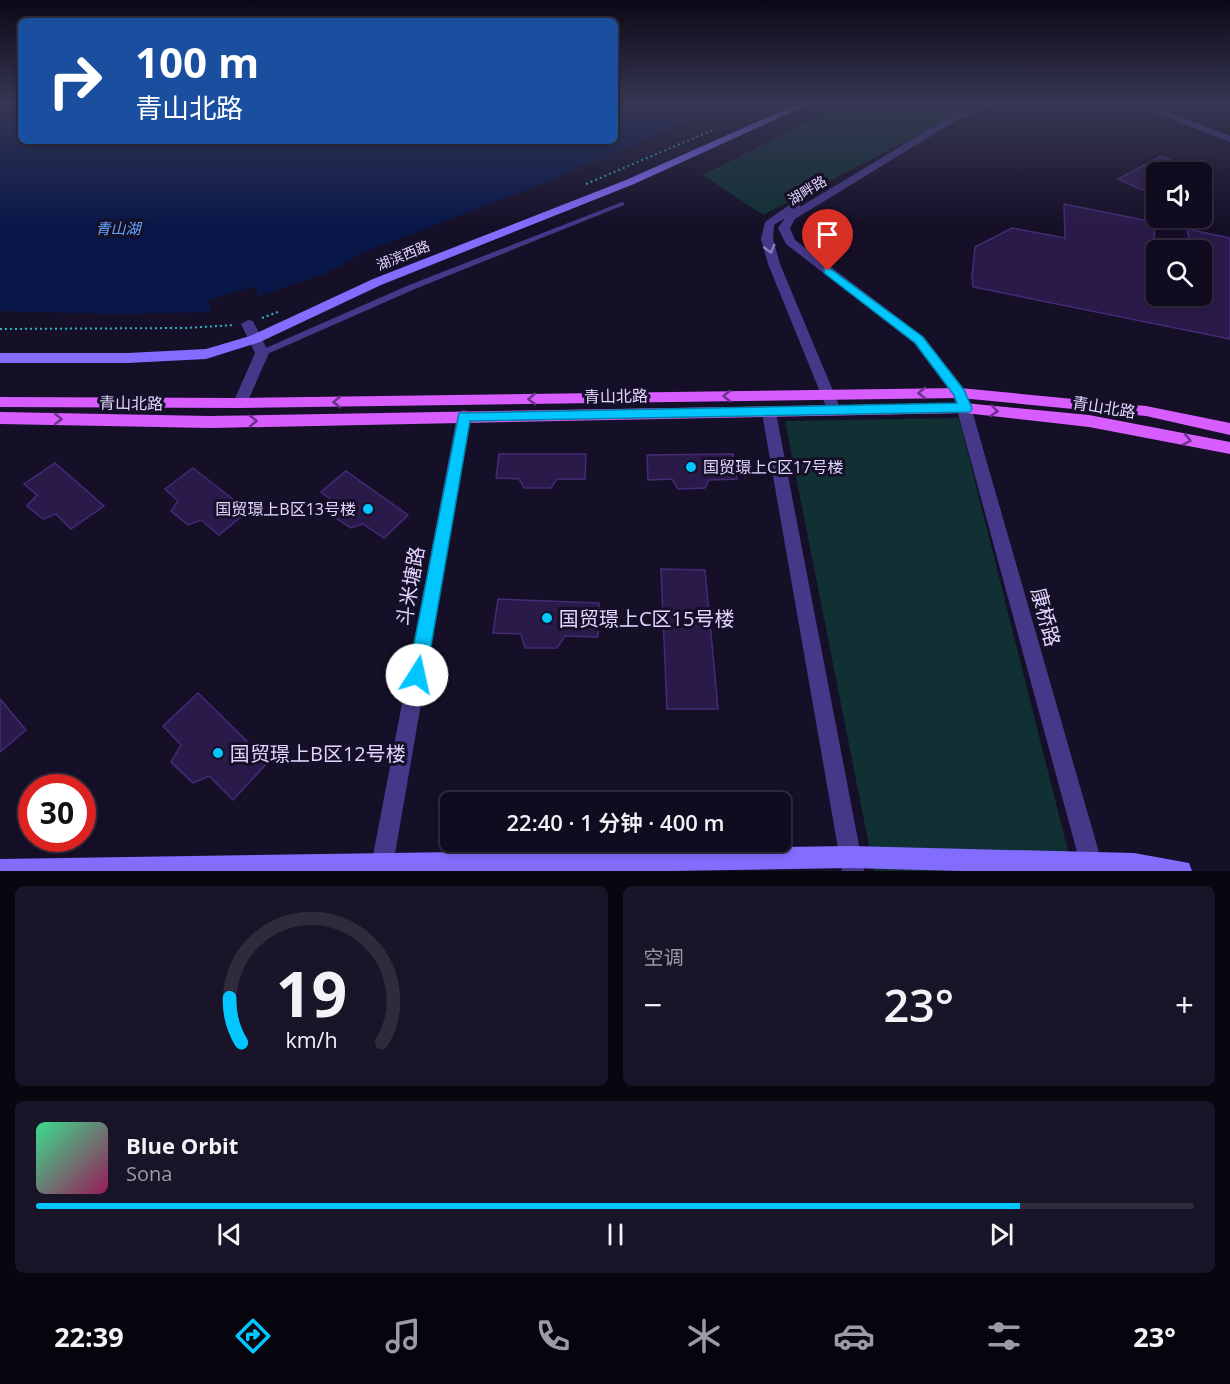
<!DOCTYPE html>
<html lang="zh">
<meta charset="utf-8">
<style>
:root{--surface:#100b1e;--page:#191427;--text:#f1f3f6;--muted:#9c9ba4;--line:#302b3c;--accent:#02c6ff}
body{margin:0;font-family:"Open Sans","Noto Sans SC",sans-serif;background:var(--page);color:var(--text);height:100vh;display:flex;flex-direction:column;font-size:22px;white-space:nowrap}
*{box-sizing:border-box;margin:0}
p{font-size:20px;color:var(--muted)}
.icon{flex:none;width:33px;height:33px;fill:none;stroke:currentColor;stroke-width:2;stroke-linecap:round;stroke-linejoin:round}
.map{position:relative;height:871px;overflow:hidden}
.drawer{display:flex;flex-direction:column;gap:15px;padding:15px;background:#090610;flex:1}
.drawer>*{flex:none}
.guide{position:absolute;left:18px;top:18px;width:600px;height:126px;border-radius:9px;box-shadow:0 3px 9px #0003,0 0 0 2px var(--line);background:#1a4fa0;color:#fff;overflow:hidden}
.buttons{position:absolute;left:1146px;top:162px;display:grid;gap:12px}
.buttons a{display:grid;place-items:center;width:66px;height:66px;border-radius:9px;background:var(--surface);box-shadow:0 3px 9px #0003,0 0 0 2px var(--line);font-size:30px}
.speed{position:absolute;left:18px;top:774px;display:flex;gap:12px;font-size:30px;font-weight:700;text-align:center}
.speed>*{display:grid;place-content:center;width:78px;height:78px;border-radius:50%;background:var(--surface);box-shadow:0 3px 9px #0003,0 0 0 2px var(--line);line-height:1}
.speed .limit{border:9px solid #d22;background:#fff;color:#111}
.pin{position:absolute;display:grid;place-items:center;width:51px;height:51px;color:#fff;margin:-62px -26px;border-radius:50% 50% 50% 0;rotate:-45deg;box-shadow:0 0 6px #0007}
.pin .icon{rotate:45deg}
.me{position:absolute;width:66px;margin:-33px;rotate:10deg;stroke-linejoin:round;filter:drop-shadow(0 0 4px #0008)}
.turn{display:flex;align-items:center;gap:21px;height:126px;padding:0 18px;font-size:27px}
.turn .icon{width:78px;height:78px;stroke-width:2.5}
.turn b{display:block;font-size:42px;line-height:51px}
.big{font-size:45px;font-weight:600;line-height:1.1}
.drawer .widget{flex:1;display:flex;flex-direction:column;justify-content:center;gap:9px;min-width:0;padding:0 21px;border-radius:9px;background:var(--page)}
.drawer .dial{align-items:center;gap:0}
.dial svg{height:156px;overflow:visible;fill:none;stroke:var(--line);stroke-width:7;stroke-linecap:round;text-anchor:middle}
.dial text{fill:var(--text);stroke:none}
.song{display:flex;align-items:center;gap:18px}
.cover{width:72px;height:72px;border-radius:9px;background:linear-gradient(135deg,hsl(150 70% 55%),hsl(330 70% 35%))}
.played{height:6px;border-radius:3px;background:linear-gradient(90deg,var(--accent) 85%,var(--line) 85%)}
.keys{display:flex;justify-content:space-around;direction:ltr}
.heat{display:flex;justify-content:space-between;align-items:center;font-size:33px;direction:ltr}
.drawer .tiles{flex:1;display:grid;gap:15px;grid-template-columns:1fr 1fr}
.widget:last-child{grid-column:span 2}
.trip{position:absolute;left:440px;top:792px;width:351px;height:60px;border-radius:9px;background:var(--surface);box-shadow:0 3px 9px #0003,0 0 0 2px var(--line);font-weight:600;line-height:60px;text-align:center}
.dock{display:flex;height:96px;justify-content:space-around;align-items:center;background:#06040c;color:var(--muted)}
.dock .icon{width:42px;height:42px}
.dock .selected{color:var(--accent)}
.dock b{font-size:27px;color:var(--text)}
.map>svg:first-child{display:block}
.green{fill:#113033}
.water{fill:#081748}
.building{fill:#2a1a4a;stroke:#432b77;stroke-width:1.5}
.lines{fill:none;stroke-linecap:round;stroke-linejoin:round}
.path{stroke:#2ab5bf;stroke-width:2;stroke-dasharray:2 3;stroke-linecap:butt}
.lane{fill:#453889;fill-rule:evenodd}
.street{fill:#453889;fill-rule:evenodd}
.secondary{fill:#836dff;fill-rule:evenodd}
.primary{fill:#d75dff;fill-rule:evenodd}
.oneway{stroke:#8b7fbe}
.oneway2{stroke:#6d3289}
.route{fill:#02c6ff;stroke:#0181a6;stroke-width:1.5}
.poi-dot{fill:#02c6ff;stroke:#160f28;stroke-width:2}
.labels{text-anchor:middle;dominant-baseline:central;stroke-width:6;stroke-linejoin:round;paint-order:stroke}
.far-street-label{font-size:14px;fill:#e0d6ff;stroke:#160f28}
.far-water-label{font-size:15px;font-style:italic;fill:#64a4ff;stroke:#160f28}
.street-label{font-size:16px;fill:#e0d6ff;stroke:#160f28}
.poi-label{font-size:16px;fill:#e0d6ff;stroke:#160f28;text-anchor:start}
.near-street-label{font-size:20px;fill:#e0d6ff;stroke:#160f28}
.near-poi-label{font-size:20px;fill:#e0d6ff;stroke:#160f28;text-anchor:start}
</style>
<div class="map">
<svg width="1230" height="871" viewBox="0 0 1230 871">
<rect width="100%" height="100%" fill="#160f28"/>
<!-- green -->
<g class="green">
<polygon points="840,105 977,105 763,215 703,175"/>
<polygon points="959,418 1073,871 874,871 785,421"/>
</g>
<!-- water -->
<polygon class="water" points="0,105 21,105 21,141 615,141 615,105 727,105 547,182 362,253 329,272 258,296 256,286 208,300 211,312 117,314 0,311"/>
<!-- building -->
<g class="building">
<polygon points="1161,156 1197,172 1156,172 1156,190 1148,186 1142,190 1118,179"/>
<polygon points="1064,204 1154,222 1156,296 1202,296 1202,246 1190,244 1187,229 1230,238 1230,339 973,287 972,276 975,247 1012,228 1065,238"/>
<polygon points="499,454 586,454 585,479 557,479 551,488 524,488 519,479 496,478"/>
<polygon points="733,454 737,479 709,480 705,488 678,489 672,479 648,480 647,455"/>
<polygon points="55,463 104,506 71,529 56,514 43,519 27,506 37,495 24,484"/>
<polygon points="193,468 248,511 219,535 201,520 188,525 171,511 178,501 165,489"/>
<polygon points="346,471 408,515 384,538 363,524 351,528 331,515 337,504 321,492"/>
<polygon points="661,569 705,570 718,709 667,709"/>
<polygon points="498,599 599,603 598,637 565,636 557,648 525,648 521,634 493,633"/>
<polygon points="198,693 268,762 233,800 209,776 193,783 171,762 181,745 163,726"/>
<polygon points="0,699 26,730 0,752"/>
</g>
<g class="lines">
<!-- path -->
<g class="path">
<polyline points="586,184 715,129"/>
<polyline points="262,318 278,312"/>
<polyline points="0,329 185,328 235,325"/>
</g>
<!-- lane -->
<polygon class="lane" points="622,202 624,203 624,205 415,289 265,355 262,356 258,353 259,351 409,285"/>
<!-- street -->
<g class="street">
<polygon points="984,105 996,105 957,120 795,219 790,228 795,240 924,337 967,393 1102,863 1099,871 1083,871 1080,863 953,395 914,343 786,244 778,228 785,218 774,225 773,239 780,264 841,410 839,414 829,414 768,264 761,239 765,222 792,203 800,203 800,207 951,116"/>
<polygon points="1140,105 1151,105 1230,136 1230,142 1141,107"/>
<polygon points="248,320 253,321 269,353 247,403 240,408 233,403 255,353 241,324"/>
<polygon points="769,407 774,409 776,413 864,871 842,871 762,413 764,409"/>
<polygon points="464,410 469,412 471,416 392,871 370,871 457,416 459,412"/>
</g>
<!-- secondary -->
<g class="secondary">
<polygon points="795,105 807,105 634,184 381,285 260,342 206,359 128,363 0,363 0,353 128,353 206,349 250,336 373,279 626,180"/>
<polygon points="850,846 1134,853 1189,863 1192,871 961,871 850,868 671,871 0,871 0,859"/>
</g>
<!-- primary -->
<g class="primary">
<polygon points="960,388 1146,406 1230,423 1230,435 1146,416 960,398 240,408 0,407 0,397 240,398"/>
<polygon points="965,403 1089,415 1230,442 1230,454 1089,427 965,413 210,428 0,424 0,412 210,416"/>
</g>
</g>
<!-- one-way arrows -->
<defs><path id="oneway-chevron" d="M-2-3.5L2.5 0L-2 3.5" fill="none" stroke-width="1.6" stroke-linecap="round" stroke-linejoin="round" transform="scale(1.5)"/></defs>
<use class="oneway" href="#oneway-chevron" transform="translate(770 249) rotate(75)"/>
<g class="oneway2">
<use href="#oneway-chevron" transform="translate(922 393) rotate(179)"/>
<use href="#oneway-chevron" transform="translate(727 396) rotate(179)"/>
<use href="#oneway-chevron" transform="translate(532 399) rotate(179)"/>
<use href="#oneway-chevron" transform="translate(337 402) rotate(179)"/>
<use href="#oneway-chevron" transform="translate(994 411) rotate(6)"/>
<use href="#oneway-chevron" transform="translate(58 419) rotate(1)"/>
<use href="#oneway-chevron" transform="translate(253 421) rotate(-1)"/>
<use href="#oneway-chevron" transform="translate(1187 440) rotate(11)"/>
</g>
<!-- sky -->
<linearGradient id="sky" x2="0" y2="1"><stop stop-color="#0c0816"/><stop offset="0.46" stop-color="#363753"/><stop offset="1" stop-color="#363753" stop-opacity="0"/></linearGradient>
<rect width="1230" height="226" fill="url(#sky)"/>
<!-- route -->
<polygon class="route" points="828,267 923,337 964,390 972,408 970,412 470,421 426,675 423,681 417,684 411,681 408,675 459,413 957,403 954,395 915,343 824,273 824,268"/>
<!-- markers -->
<g class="poi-dot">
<circle cx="691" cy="467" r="6"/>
<circle cx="368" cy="509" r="6"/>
<circle cx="547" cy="618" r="6"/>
<circle cx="218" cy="753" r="6"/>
</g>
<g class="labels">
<!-- far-street labels -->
<g class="far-street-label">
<text transform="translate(807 190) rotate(-31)">湖畔路</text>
<text transform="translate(403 255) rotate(-22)">湖滨西路</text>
</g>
<!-- far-water labels -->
<g class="far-water-label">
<text x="118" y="228">青山湖</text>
</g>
<!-- street labels -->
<g class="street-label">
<text transform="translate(616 396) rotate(-1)">青山北路</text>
<text transform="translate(131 403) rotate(1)">青山北路</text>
<text transform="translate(1104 407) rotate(9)">青山北路</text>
</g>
<!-- poi labels -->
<g class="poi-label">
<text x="703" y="467">国贸璟上C区17号楼</text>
<text x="356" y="509" text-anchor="end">国贸璟上B区13号楼</text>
</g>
<!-- near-street labels -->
<g class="near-street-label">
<text transform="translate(410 586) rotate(-80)">斗米塘路</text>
<text transform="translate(1046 617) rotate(75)">康桥路</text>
</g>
<!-- near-poi labels -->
<g class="near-poi-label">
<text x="559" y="618">国贸璟上C区15号楼</text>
<text x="230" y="753">国贸璟上B区12号楼</text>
</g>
</g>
</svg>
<div class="buttons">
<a><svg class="icon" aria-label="sound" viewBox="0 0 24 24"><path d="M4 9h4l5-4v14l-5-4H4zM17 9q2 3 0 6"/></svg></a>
<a><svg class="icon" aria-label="search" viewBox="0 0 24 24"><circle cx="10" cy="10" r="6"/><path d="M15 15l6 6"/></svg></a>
</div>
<div class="speed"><div class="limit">30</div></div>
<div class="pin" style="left:828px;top:271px;background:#d93025"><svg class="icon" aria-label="arrive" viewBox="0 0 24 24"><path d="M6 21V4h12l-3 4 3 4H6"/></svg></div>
<svg class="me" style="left:417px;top:675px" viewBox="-20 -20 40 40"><circle r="19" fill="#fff"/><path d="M0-13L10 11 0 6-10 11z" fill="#02c6ff"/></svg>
<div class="trip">22:40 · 1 分钟 · 400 m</div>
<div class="guide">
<div class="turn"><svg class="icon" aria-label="right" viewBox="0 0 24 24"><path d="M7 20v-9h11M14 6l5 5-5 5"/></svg><div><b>100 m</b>青山北路</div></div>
</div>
</div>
<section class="drawer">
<div class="tiles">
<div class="widget dial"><svg viewBox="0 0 100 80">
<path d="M14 69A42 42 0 1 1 86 69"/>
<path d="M14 69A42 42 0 0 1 8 46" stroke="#02c6ff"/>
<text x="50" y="56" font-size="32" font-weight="700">19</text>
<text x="50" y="72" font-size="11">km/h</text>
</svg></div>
<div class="widget"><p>空调</p>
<div class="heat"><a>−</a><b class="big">23°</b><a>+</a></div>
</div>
<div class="widget">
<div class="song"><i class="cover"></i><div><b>Blue Orbit</b><p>Sona</p></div></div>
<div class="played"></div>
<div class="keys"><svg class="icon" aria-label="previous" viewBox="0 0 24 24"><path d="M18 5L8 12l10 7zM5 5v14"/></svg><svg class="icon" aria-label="pause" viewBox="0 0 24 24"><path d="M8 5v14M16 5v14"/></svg><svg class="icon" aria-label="next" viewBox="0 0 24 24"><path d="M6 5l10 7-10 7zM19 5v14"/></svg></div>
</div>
</div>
</section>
<nav class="dock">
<b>22:39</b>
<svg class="icon selected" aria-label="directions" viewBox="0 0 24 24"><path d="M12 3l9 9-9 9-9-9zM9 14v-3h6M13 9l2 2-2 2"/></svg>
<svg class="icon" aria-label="music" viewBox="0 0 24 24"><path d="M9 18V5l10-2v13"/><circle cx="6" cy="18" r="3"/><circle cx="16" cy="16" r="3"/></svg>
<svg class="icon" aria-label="phone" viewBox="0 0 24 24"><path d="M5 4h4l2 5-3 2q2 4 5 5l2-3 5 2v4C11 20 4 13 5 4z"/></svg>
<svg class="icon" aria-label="climate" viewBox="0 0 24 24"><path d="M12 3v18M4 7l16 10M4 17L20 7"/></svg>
<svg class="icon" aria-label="car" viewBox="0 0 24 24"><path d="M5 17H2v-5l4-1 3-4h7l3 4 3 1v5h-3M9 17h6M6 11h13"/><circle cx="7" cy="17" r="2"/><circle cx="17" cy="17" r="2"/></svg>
<svg class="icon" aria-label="filters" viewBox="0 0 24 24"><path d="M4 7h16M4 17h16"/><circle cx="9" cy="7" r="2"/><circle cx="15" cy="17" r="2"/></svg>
<b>23°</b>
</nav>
